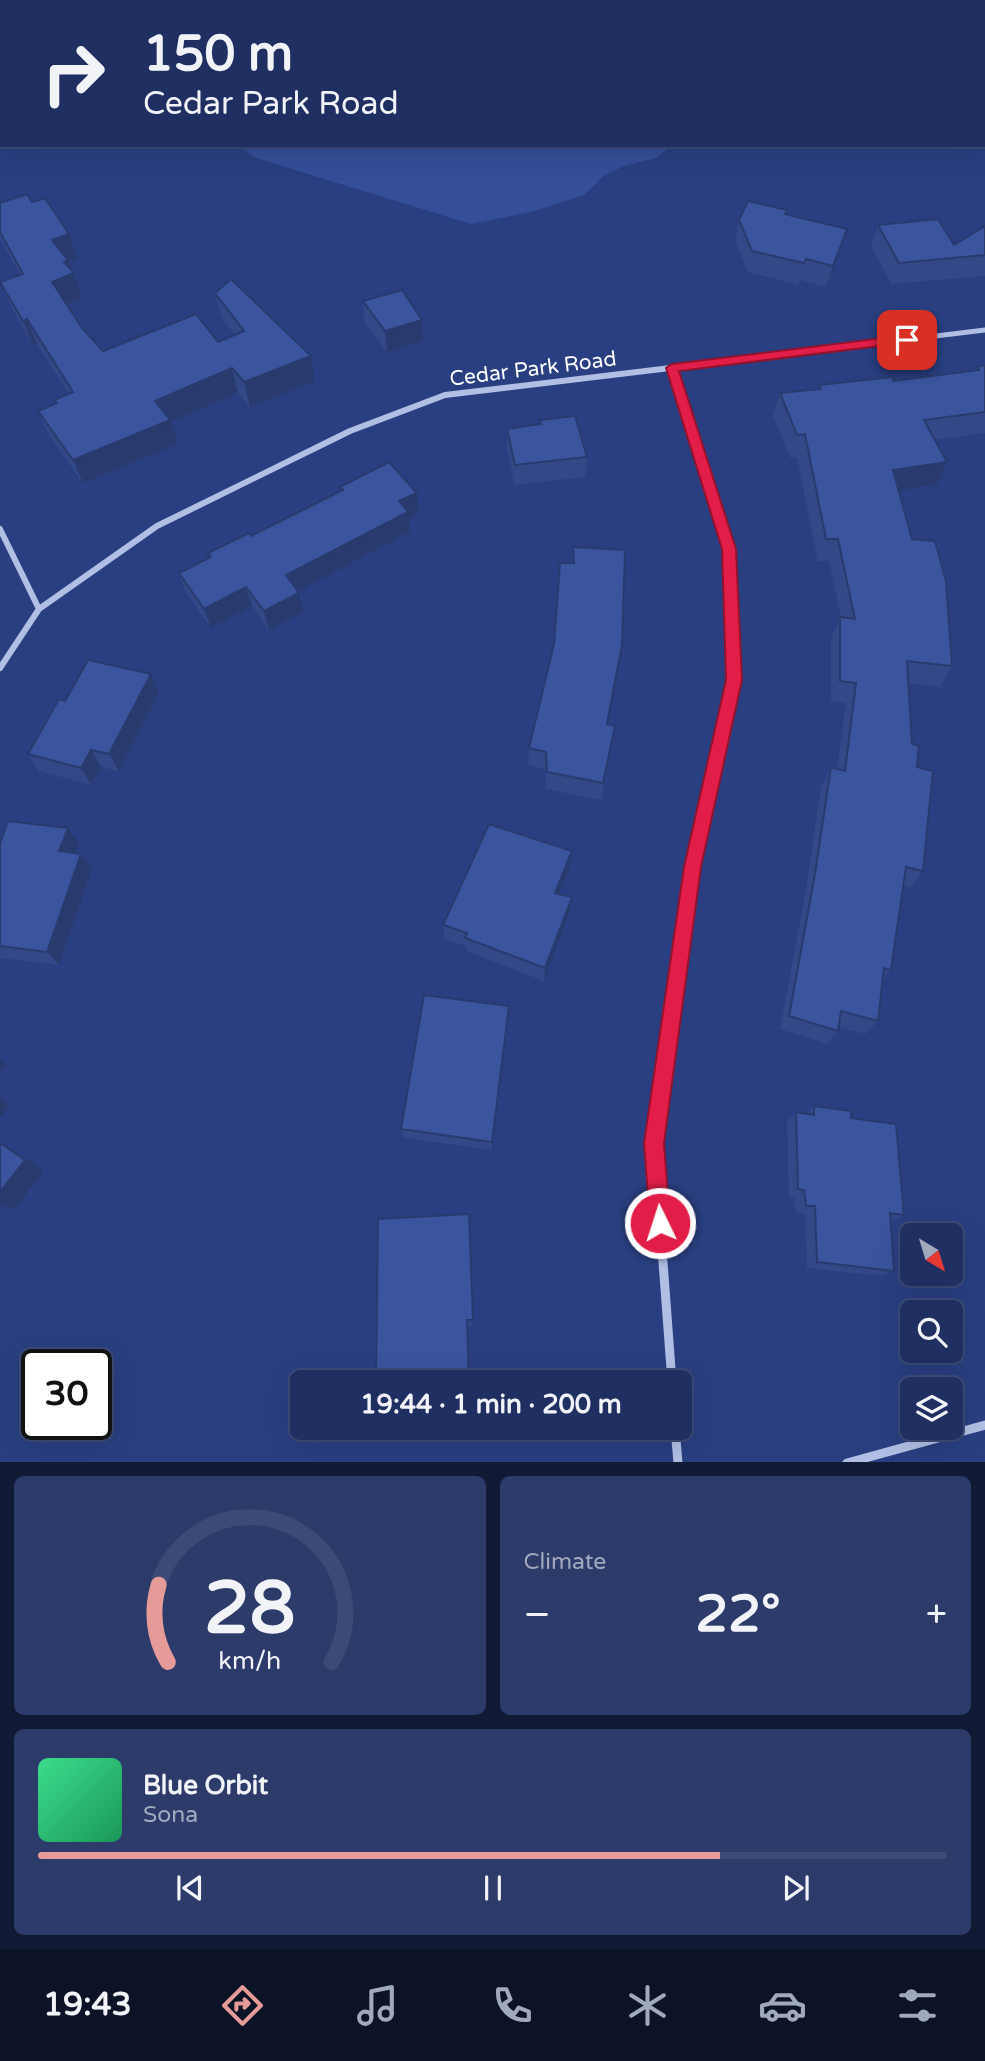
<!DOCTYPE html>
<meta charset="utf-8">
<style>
:root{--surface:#1f2f61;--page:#2c3b6a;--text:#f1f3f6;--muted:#a1a9bd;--line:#3c4a76;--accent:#e69b98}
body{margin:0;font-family:"Varela Round",sans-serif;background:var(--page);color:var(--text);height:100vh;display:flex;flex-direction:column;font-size:26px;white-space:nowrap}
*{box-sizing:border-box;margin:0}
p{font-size:23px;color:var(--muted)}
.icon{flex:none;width:38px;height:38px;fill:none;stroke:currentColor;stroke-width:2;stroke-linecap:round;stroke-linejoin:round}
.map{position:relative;height:1462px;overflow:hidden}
.details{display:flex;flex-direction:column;gap:14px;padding:14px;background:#111a35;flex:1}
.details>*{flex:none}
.hud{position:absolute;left:0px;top:0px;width:985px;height:147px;box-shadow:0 7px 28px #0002,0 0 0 2px var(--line);background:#1f2f61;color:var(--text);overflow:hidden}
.needle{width:46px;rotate:142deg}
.fabs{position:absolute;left:900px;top:1223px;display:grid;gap:14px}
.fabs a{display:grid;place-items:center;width:63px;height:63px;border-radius:10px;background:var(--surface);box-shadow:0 7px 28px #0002,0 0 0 2px var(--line);font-size:35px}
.speed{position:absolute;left:21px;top:1349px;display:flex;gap:14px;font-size:35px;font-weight:700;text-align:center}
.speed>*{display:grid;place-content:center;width:91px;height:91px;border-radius:50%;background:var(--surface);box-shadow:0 7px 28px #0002,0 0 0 2px var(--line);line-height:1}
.speed .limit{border:4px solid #111;border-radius:10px;background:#fff;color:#111}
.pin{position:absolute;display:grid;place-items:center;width:60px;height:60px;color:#fff;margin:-30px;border-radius:14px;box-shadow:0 4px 10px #0006}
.me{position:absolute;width:77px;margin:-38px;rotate:356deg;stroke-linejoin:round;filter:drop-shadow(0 0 5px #0008)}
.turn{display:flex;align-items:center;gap:24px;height:147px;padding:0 28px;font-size:32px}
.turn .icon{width:91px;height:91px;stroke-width:2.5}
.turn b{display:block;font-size:49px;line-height:60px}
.big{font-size:52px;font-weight:700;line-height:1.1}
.details .widget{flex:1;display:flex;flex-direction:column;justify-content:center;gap:10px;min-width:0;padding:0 24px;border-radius:10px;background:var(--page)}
.details .dial{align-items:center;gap:0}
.dial svg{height:182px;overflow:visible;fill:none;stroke:var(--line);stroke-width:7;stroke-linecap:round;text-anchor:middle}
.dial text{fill:var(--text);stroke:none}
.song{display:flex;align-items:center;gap:21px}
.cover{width:84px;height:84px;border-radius:10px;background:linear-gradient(135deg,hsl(150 70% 55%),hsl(150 70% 35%))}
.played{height:7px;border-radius:4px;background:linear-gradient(90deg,var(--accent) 75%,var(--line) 75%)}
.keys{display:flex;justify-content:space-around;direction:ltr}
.heat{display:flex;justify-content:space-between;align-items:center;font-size:38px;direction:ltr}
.details .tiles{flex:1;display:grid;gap:14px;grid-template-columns:1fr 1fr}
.widget:last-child{grid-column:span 2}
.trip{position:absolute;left:290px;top:1370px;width:402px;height:70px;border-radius:10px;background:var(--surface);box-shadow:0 7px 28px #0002,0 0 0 2px var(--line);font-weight:700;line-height:70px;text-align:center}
.dock{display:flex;height:112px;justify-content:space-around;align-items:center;background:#0c1327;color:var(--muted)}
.dock .icon{width:49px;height:49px}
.dock .on{color:var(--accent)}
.dock b{font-size:32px;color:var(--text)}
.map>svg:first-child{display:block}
.green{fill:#344e98}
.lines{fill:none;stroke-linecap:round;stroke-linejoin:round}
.lane{stroke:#b1bfe5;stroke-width:3.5}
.street-far2{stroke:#b1bfe5;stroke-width:5}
.street-far1{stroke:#b1bfe5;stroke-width:6}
.street{stroke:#b1bfe5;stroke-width:9}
.wall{fill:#324887}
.shaded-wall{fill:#293b6e}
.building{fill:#3a549d;stroke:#293b6e;stroke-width:2}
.route{fill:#e11d48;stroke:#92132f;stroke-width:2}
.labels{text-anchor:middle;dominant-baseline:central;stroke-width:7;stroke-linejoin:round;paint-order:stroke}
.street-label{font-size:21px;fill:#fff;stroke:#293f81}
</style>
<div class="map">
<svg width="985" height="1463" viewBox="0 0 985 1463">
<rect width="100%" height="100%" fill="#293f81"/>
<!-- green -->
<g class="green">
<polygon points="170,0 500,0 505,2 166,2"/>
<polygon points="237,145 673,145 656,158 624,166 605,175 584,195 531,212 471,224 256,158"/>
</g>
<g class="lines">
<!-- lane -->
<polyline class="lane" points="156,2 159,0"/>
<!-- street-far2 -->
<polyline class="street-far2" points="756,358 985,330"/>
<!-- street-far1 -->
<g class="street-far1">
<polyline points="672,368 729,549 734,680 700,832"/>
<polyline points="0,529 39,609"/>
<polyline points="0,668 39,609 157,526 350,431 445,395 771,356"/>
</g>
<!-- street -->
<g class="street">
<polyline points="672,1382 654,1143 692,867 700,830"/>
<polyline points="675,1428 678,1463"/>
<polyline points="847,1463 985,1425"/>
</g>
</g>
<!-- wall -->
<g class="wall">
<polygon points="985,30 985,100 984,100 984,31"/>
<polygon points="985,115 985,140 984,134 984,119"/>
<polygon points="32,202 78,259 69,262 83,298 67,304 82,328 103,351 218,342 235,335 221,317 215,293 311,356 315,381 250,407 238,393 171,422 178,444 83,483 49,435 38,411 56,403 54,400 69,394 37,344 33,345 11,307 0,282 20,275 0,239 0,203"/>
<polygon points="786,214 841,250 826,287 800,280 798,285 748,272 735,241 739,220"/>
<polygon points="878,225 954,245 985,226 985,276 892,284 871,247"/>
<polygon points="363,301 422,320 423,341 387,352 365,323"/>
<polygon points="985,365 985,433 935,440 937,484 899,490 912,539 952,666 940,687 908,683 912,744 917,767 923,871 911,888 903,886 891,970 883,980 878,1021 865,1034 838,1027 838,1031 827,1044 780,1029 806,890 821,786 831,767 837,769 846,703 831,701 831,638 840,617 841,617 829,561 818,561 797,457 790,458 773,416 780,393 818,389 819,385 894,381 976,370 978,366"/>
<polygon points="540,420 587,457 585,477 515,485 507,449 507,429 540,425"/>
<polygon points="340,487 419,513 409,518 410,532 298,591 303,612 269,630 252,606 211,628 186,592 179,573 209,557 208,553 251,536 341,491"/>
<polygon points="573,547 612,743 601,800 546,789 545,769 528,765 529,748 572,563"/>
<polygon points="151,674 159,693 119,771 101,767 91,785 39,771 28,754 65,701"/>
<polygon points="0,843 79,844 75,853 92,869 59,965 0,958"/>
<polygon points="572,851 570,866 559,894 572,897 570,911 544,981 466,951 466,946 444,939 443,925"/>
<polygon points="508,1018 492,1150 404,1138 401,1129"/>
<polygon points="814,1106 851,1118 904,1215 890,1222 894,1271 881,1276 807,1268 805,1213 796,1213 794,1198 789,1197 787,1122 796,1112 807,1114"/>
<polygon points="469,1214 473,1325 468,1326 376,1382"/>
</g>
<!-- shaded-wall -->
<g class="shaded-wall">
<polygon points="847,229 841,250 826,287 833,266"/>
<polygon points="69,234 78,259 69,262 83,298 62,306 52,282 52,240"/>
<polygon points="27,319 37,344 33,345 23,321"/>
<polygon points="422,320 423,341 387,352 385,331"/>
<polygon points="311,356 315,381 250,407 244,382"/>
<polygon points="232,368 238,393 171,422 178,444 83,483 73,460 155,401"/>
<polygon points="947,462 937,484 884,493 893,470"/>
<polygon points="417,493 419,513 409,518 410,532 291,595 286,575 399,501"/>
<polygon points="246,587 252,606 211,628 204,609"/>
<polygon points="299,593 303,612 269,630 264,611"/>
<polygon points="151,674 159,693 119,771 109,754"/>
<polygon points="91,750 101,767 91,785 81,768"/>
<polygon points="68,828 79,844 70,867 59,851"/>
<polygon points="572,851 570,866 554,907 555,893"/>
<polygon points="81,854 92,869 59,965 47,952"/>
<polygon points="572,897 570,911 544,981 545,968"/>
<polygon points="509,1006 508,1018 492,1150 492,1142"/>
<polygon points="0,1060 6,1065 0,1074"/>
<polygon points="0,1097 10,1104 0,1118"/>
<polygon points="0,1141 44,1171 14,1210 0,1203"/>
<polygon points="467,1320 468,1326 470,1382 469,1382"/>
</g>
<!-- building -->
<g class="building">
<polygon points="985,30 985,77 984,77 984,31"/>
<polygon points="27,194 32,202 45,198 69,234 52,240 68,260 64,262 74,273 52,282 82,328 103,351 196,314 218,342 244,331 215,293 231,279 311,356 244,382 232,368 155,401 170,420 73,460 38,411 57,403 54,400 73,392 27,319 23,321 0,282 23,274 0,232 0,203"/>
<polygon points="748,201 787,210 785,214 847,229 833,266 806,259 804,263 752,251 739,220"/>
<polygon points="938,219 954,245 985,226 985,255 899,263 878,225"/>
<polygon points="402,290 422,320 385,331 363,301"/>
<polygon points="985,365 985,412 924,420 947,462 893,470 912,539 935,541 946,581 952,666 907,661 912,744 919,746 917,767 933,771 923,871 906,867 891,970 884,968 878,1021 841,1011 838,1031 789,1016 815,874 831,767 845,771 856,683 840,681 840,617 855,619 838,539 826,539 805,434 797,435 780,393 821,389 819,385 892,377 894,381 979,370 978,366"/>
<polygon points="575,416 587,457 515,465 507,429 541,424 540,420"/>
<polygon points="389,462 417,493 399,501 408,512 286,575 299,593 264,611 246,587 204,609 179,573 211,557 208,553 249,533 251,536 343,490 340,487"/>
<polygon points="573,547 625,550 622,645 607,724 615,726 603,783 547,772 546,752 529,748 554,644 560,563 574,563"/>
<polygon points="88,660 151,674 109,754 91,750 81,768 28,754 59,699 65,701"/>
<polygon points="8,821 68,828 59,851 81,854 47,952 0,946 0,843"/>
<polygon points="489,824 572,851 555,893 572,897 545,968 465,938 467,933 443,925"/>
<polygon points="424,995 509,1006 492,1142 401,1129"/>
<polygon points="814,1106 851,1111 851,1118 896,1124 904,1215 890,1213 894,1271 817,1262 815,1206 806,1206 804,1190 798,1189 796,1112 814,1115"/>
<polygon points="0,1143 25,1160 0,1192"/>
<polygon points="469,1214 473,1320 467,1320 469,1382 376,1382 378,1219"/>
</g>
<!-- route -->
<polygon class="route" points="907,335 911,337 911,342 679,371 736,549 742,680 701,867 664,1143 670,1223 667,1230 660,1233 653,1230 650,1223 644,1143 684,867 726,680 722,549 666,368 672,364"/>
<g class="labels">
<!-- street labels -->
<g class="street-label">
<text transform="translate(533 369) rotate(-7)">Cedar Park Road</text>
</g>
</g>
</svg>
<div class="fabs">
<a><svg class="needle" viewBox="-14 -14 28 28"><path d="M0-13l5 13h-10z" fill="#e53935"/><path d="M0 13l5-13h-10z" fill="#a1a9bd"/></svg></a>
<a><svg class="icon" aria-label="search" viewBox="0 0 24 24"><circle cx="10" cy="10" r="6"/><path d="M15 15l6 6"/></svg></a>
<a><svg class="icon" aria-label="layers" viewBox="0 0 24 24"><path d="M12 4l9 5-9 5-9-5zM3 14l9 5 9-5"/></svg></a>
</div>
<div class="speed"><div class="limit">30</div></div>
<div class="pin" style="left:907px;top:340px;background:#d93025"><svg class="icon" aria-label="arrive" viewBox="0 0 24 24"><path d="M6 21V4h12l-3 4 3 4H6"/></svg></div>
<svg class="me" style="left:660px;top:1223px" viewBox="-20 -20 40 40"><circle r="17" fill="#e11d48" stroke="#fff" stroke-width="3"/><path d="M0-11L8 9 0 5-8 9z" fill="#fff"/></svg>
<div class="trip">19:44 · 1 min · 200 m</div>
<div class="hud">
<div class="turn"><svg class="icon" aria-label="right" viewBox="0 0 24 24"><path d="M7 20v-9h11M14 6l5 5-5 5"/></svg><div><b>150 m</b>Cedar Park Road</div></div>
</div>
</div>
<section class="details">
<div class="tiles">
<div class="widget dial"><svg viewBox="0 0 100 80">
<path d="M14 69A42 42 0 1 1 86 69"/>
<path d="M14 69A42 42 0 0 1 10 35" stroke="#e69b98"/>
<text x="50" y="56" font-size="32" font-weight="700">28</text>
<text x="50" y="72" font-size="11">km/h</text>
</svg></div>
<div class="widget"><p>Climate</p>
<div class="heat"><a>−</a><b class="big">22°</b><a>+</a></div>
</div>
<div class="widget">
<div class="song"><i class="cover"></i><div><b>Blue Orbit</b><p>Sona</p></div></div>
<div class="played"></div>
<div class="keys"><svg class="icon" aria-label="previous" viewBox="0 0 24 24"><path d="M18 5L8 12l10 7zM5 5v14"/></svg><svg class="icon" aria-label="pause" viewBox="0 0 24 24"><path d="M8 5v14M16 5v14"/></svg><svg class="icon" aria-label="next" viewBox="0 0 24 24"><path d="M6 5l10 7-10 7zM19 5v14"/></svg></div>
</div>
</div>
</section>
<nav class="dock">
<b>19:43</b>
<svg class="icon on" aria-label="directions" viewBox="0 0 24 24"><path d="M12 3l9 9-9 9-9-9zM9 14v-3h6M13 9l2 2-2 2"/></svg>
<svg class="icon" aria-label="music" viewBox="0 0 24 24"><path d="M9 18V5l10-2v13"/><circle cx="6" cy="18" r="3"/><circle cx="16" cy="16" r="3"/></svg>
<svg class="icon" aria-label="phone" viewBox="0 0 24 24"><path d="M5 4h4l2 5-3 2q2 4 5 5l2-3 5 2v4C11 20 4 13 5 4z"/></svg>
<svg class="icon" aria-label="climate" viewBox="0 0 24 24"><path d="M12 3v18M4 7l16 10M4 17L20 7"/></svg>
<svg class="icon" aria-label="car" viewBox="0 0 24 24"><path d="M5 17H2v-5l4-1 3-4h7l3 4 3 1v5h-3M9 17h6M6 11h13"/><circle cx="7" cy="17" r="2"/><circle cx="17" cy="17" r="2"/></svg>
<svg class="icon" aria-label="filters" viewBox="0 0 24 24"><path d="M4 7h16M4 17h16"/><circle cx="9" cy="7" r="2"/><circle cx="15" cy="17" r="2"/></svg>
</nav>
